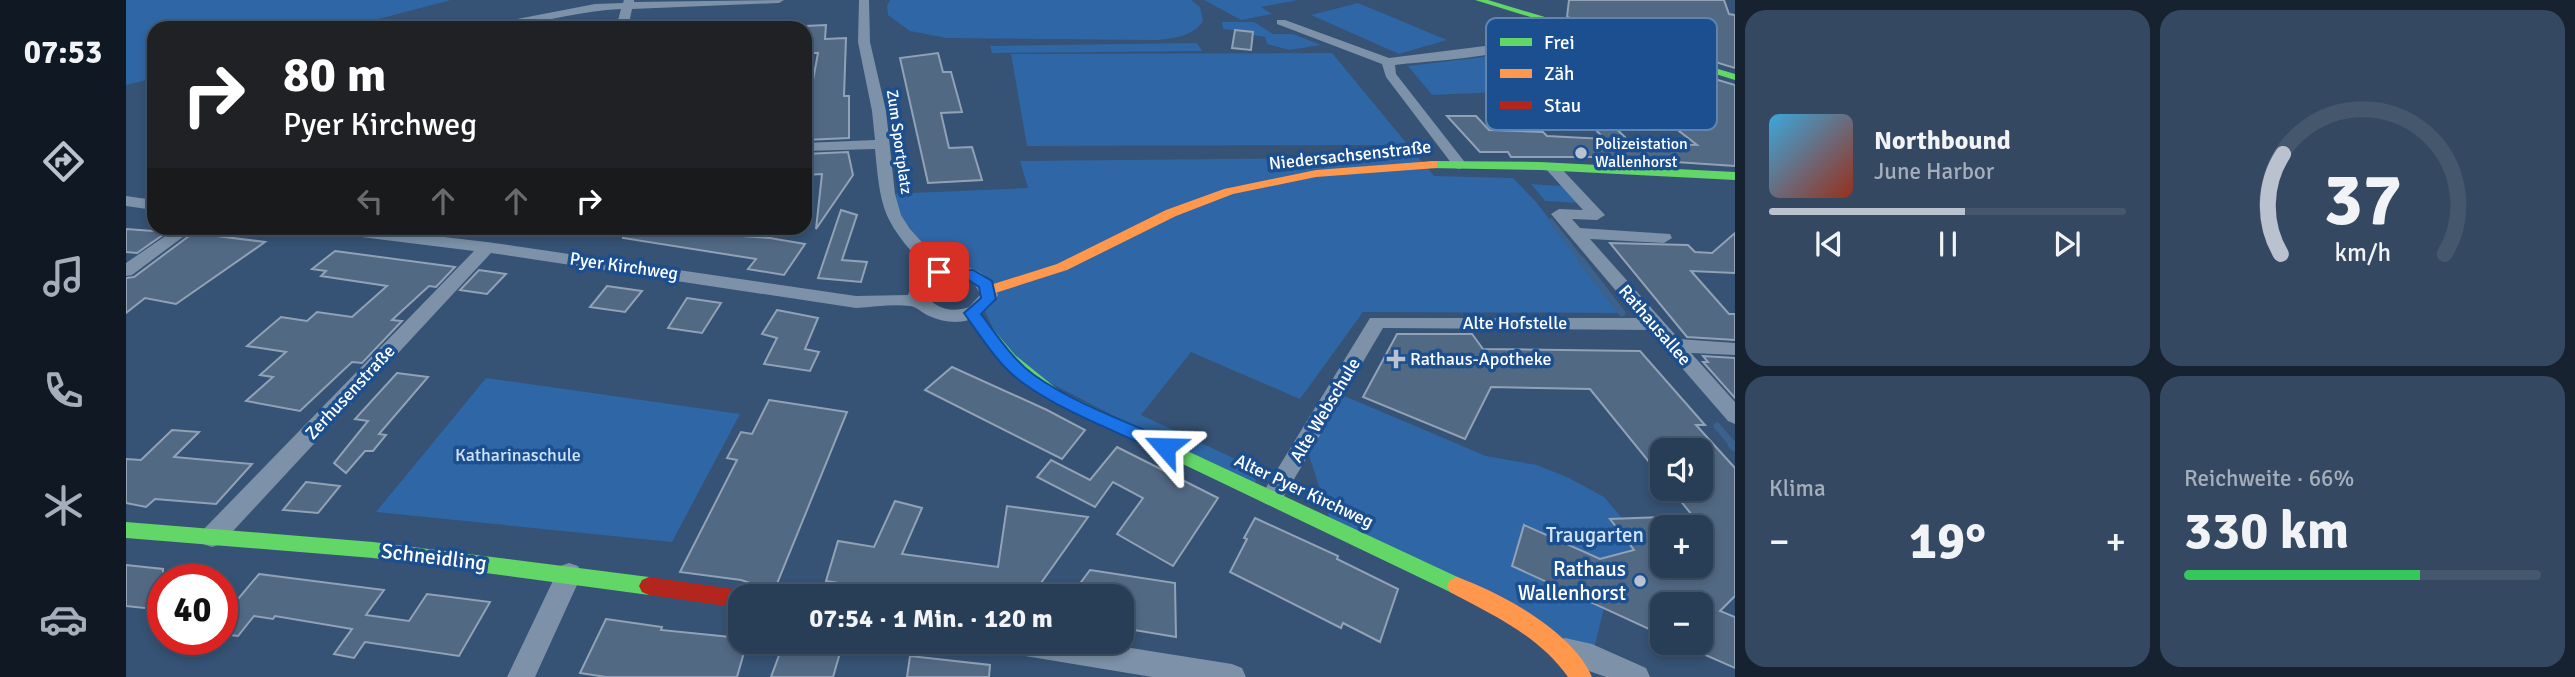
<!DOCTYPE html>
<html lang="de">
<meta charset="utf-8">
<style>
:root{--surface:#283e57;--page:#344961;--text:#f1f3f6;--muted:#a5aeba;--line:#44576d;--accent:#b9c2ce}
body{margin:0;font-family:Signika,sans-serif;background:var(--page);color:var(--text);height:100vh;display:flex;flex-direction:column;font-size:26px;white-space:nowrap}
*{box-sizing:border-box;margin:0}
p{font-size:23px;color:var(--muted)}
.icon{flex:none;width:38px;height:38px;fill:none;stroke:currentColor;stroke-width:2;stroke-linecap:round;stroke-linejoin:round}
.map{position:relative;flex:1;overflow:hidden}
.panel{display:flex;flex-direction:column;gap:10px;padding:10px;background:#162230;width:840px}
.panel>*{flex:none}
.guide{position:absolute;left:21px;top:21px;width:665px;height:214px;border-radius:21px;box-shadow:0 4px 10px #0003,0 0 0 2px var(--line);background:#202124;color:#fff;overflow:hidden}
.fabs{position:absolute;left:1524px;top:438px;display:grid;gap:14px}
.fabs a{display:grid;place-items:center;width:63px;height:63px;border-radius:14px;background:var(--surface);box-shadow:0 4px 10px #0003,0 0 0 2px var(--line);font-size:35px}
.speed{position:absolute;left:21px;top:564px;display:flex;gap:14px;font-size:35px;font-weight:700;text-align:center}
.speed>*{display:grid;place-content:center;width:91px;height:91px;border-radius:50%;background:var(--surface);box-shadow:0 4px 10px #0003,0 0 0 2px var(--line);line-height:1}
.speed .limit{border:10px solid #d22;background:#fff;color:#111}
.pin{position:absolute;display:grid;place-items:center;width:60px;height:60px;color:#fff;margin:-30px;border-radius:14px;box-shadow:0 4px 10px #0006}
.me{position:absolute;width:77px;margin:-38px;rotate:295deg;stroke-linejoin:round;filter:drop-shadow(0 0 5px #0008)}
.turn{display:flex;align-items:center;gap:24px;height:147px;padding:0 21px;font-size:32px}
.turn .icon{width:91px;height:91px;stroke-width:2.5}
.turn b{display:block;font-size:49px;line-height:60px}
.lanes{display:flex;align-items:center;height:66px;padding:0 21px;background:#0003;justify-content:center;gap:35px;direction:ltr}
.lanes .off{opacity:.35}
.big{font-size:52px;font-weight:700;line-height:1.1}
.panel .widget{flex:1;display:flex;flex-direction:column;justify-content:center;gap:10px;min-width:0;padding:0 24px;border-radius:21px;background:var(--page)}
.panel .dial{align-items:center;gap:0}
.dial svg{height:182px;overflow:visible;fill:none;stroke:var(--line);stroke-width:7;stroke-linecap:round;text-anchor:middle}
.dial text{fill:var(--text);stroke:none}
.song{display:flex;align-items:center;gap:21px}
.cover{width:84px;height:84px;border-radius:10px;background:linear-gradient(135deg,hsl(200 70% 55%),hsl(10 70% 35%))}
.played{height:7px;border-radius:4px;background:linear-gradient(90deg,var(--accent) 55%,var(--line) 55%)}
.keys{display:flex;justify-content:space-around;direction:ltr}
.heat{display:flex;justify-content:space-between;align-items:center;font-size:38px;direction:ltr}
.charge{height:10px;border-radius:5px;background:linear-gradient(90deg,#34c759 66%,var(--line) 0)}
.panel .tiles{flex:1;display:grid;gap:10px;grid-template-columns:repeat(2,1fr)}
.trip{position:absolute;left:602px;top:584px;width:406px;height:70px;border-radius:21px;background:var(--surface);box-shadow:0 4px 10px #0003,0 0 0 2px var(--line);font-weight:700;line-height:70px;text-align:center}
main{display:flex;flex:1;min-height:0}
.tabs{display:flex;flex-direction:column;width:126px;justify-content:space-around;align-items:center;background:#101923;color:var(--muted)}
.tabs .icon{width:49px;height:49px}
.tabs .selected{color:var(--accent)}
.tabs b{font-size:32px;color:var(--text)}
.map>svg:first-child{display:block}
.green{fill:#2f66a5}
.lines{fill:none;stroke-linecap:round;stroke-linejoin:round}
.stream-far2{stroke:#3b618d;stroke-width:5}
.stream-far1{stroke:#3b618d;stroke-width:7}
.stream{stroke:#3b618d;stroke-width:9}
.building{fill:#526984;stroke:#92a2b6;stroke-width:2}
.street{fill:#7d92a8;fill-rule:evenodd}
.fast{fill:#63d668;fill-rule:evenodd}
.slow{fill:#ff974d;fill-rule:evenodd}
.jam{fill:#b3261e;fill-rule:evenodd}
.route{fill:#1a73e8;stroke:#114b97;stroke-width:2}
.poi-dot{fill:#b9c2ce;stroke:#1b4f8f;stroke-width:2.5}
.labels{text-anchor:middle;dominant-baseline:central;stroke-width:7;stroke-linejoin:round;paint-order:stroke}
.far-street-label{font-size:16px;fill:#fff;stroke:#1b4f8f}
.far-poi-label{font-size:16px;fill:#fff;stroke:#1b4f8f;text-anchor:start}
.street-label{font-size:18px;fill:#fff;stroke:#1b4f8f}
.poi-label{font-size:18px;fill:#fff;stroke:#1b4f8f;text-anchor:start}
.park-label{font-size:18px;fill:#cfe3fa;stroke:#1b4f8f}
.near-park-label{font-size:21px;fill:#cfe3fa;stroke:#1b4f8f}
.near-street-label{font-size:21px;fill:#fff;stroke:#1b4f8f}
.near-poi-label{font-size:21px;fill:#fff;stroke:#1b4f8f;text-anchor:end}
.key{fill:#1b4f8f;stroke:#5f84b1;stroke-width:2}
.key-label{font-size:19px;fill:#fff}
</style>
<main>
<nav class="tabs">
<b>07:53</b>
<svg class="icon selected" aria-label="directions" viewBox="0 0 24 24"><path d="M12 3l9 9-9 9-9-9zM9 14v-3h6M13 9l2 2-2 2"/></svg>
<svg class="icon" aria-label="music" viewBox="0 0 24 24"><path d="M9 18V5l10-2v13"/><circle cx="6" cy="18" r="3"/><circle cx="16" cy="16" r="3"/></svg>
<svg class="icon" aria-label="phone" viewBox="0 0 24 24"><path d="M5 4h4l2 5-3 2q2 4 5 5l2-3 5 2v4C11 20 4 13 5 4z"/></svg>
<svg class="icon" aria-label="climate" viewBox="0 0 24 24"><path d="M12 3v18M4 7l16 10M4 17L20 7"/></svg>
<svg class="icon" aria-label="car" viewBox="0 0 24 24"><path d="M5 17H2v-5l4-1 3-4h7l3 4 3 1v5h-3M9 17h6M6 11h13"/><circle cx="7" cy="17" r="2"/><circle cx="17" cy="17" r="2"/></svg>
</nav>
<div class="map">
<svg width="1609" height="677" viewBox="0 0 1609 677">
<rect width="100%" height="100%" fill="#365274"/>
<!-- green -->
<g class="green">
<polygon points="0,0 325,0 218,28 28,28 28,78 0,85"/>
<path d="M764,0H1065L1074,7L1077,21C1067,36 1050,38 1032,40L820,38L784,31L762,15L761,6Z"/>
<polygon points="1078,0 1173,0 1135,7 1146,14 1115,20"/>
<polygon points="1232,3 1321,40 1273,54 1185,15"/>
<polygon points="1096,22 1128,22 1147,34 1167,34 1195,45 1163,50 1141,44 1139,37 1127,35 1127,32 1097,29"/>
<polygon points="1071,43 1076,51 866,53 864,46"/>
<polygon points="1206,53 1282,145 901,146 885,54"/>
<polygon points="1382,54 1439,89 1306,95 1282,66"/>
<polygon points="1292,157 1308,176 1387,178 1410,202 1496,313 1237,312 1174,399 1065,352 1015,415 1131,469 1129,489 882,361 857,307 855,279 813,272 761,194 902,188 894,161"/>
<polygon points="1405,184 1436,186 1454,203 1419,201"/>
<polygon points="360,378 614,414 546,542 250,512"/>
<polygon points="1209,392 1360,456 1411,465 1443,478 1478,497 1496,518 1485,519 1512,549 1473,559 1398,525 1386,566 1478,608 1466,657 1206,526 1179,443"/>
</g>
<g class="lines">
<!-- stream-far2 -->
<polyline class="stream-far2" points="1425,221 1457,262"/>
<!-- stream-far1 -->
<g class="stream-far1">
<polyline points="1455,260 1496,313"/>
<polyline points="1591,426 1608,446"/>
</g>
<!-- stream -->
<polyline class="stream" points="1606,444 1609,447"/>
</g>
<!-- building -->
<g class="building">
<polygon points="1443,0 1598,0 1603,14 1609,15 1609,68 1441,17"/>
<polygon points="700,25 699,39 720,38 718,96 723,96 723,138 679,140 679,91 685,91 692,53 679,53 679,26"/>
<polygon points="1109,30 1127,32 1125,50 1106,48"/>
<polygon points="1448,50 1474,64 1498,52 1609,85 1609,166 1475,157 1385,157 1382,152 1354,152 1321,116 1350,116 1363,130 1417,132 1421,136 1478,139 1463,122 1473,112 1505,143 1571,145 1491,83 1477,79 1433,83 1387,55"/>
<polygon points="812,53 817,72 825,72 836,112 815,113 823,148 846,147 856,180 802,183 774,58"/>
<polygon points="722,152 727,175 690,229 696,174 679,175 679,154"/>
<polygon points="715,210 731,215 716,260 741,262 735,282 692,278"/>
<polygon points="498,228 587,228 587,234 644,238 679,244 658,275 622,269 630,259 497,238"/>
<polygon points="0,229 41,232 11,253 0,252"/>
<polygon points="67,233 139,242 50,304 19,298 0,313 0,278 8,277"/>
<polygon points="1609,233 1609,273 1565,271 1603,314 1609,314 1609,340 1561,337 1484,243 1562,245 1569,252 1586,253"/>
<polygon points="209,251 329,267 310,287 303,286 266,320 276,321 236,363 226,362 174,411 120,401 147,377 134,375 160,352 121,346 155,317 181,321 191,312 226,317 261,286 195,276 200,271 186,269"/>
<polygon points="353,270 380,274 361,294 334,290"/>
<polygon points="481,286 516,291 499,312 464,307"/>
<polygon points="561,298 595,303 576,333 542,328"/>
<polygon points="651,310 692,318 679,349 693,352 684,371 638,364 651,338 636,334"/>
<polygon points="1271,334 1346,334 1357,349 1514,351 1579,425 1570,425 1609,468 1609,596 1594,611 1609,617 1609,668 1575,653 1575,604 1536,604 1536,635 1386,566 1398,525 1474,559 1508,550 1484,519 1536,517 1536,565 1575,565 1575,526 1544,488 1575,488 1575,450 1536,450 1536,478 1464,389 1365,387 1339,439 1237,397"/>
<polygon points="1577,356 1609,358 1609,398 1577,362 1582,362"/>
<polygon points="826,367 921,410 959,430 936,459 799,390"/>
<polygon points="271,373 302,377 253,434 260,435 247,451 239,451 220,473 208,463 242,421 229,419"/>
<polygon points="643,400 721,412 648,591 615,580 554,572 611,460 601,458 615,432 626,434"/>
<polygon points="46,430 73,432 48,457 126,464 90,504 29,499 20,507 0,503 0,459 15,460"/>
<polygon points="991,447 1092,498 1047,566 991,534 1017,498 987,482 969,507 911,477 925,460 964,480"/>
<polygon points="180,482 214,486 192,513 157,510"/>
<polygon points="769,501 796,508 776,554 872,567 881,506 962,517 905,597 799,597 700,581 712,541 748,547"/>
<polygon points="1129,518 1212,556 1211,559 1272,589 1254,642 1217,623 1215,628 1104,572 1121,539 1118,538"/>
<polygon points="0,565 37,569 37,610 0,606"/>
<polygon points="964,570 1049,583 1050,637 996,628 996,597 944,597"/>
<polygon points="133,574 258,590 240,615 283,621 301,594 364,602 333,656 239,642 228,658 208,654 226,629 149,616 147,619 128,616 112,636 96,634 96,618"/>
<polygon points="480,619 536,627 535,630 614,638 614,642 621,642 611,677 480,677 454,673"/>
<polygon points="658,642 694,642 716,646 707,677 645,677"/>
<polygon points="784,656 864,665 863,677 781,677"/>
</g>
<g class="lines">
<!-- street -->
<g class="street">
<path d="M498,0H508V2L658,0L653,3L506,9L502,28H490L495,9C447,11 402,28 354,28L360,25L469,4L497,3Z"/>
<path d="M733,0H743L744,42L760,111L769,194L775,215L784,229L817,266C840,262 865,272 872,295C858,322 830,328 803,316C796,313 791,307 784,306C767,304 748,307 730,308L365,253L95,544L86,547L77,544L74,537L77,530L348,251L203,233L197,232L195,228H240L361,242L730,296L782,295L788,279L802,270C758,221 755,214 749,149L679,151V143L749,140L746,111L732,42ZM825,275C839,277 850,281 854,295L843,307C826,313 808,309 799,293L804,283Z"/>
<path d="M1151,20H1159L1263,58L1375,44L1440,24L1446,27C1412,56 1313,60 1269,65L1270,74L1341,165L1334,169L1329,168L1260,77L1256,64L1151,24Z"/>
<polygon points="1427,163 1432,165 1479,215 1471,220 1446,219 1454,228 1544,234 1546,238 1538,243 1464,239 1553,339 1609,343 1609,355 1565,353 1609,402 1609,424 1602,421 1523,330 1257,328 1154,503 1146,506 1138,503 1134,497 1138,491 1244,318 1513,318 1425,214 1433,209 1457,210 1419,168"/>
<polygon points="0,196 28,200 28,210 0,206"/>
<polygon points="51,228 69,228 6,275 0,276 0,263"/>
<polygon points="443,563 452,566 456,574 409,677 381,677 434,566"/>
<polygon points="1439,638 1466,644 1520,668 1524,677 1480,677 1429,659 1426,650 1429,641"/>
<polygon points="874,642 967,642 1106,664 1116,668 1120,677 1026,677 887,654 878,651"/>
</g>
<!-- fast -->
<g class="fast">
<polygon points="1349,0 1362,0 1609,74 1609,80"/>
<polygon points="1307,161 1414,162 1609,172 1609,180 1414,170 1303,168 1303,162"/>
<polygon points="846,308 851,310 889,355 935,392 1338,580 1341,586 1338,592 1331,595 1324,592 923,400 877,363 838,313"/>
<polygon points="0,522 247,542 523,577 530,580 533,586 530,592 523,595 247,558 0,538"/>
</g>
<!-- slow -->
<g class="slow">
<polygon points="1307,161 1311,162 1311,168 1190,177 1107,194 1050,216 941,270 863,295 856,290 858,287 931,264 1040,210 1098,189 1190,170"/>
<path d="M1331,577C1376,593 1447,632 1466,677H1442C1413,636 1367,615 1324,592L1321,586L1324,580Z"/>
</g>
<!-- jam -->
<polygon class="jam" points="523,577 614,590 621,592 623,597 614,597 614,608 523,595 516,592 513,586 516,580"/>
</g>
<!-- route -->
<path class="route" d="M813,268L847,270L866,281L870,299L855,314C871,335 886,359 908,375C949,404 1000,421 1046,442L1048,447L1046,452H1033C988,430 937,412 897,383C873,366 855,337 838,313L855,298L853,287L838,277L808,275L805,272L808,269Z"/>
<!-- markers -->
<g class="poi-dot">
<circle cx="1455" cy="153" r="7"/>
<path d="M1266.5 348.5h7v7h7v7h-7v7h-7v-7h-7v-7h7z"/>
<circle cx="1514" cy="581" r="7"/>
</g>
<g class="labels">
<!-- far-street labels -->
<g class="far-street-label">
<text transform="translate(773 142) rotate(82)">Zum Sportplatz</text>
</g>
<!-- far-poi labels -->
<g class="far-poi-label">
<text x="1469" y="144">Polizeistation<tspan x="1469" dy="18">Wallenhorst</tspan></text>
</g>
<!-- street labels -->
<g class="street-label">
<text transform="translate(1224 155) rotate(-6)">Niedersachsenstraße</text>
<text transform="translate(498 266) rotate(8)">Pyer Kirchweg</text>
<text x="1389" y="323">Alte Hofstelle</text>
<text transform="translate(1529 325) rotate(49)">Rathausallee</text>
<text transform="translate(224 392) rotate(-47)">Zerhusenstraße</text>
<text transform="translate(1199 410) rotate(-59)">Alte Webschule</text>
<text transform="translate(1178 491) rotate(25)">Alter Pyer Kirchweg</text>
</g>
<!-- poi labels -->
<g class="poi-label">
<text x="1284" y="359">Rathaus-Apotheke</text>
</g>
<!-- park labels -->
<g class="park-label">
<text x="392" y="455">Katharinaschule</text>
</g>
<!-- near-park labels -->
<g class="near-park-label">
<text x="1469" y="535">Traugarten</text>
</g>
<!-- near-street labels -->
<g class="near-street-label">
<text transform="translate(308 557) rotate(7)">Schneidling</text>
</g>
<!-- near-poi labels -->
<g class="near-poi-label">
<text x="1500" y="569">Rathaus<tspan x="1500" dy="24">Wallenhorst</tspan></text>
</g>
</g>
<!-- legend -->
<rect x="1360" y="18" width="231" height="112" rx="10" class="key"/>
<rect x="1374" y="38" width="32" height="8" fill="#63d668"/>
<rect x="1374" y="69" width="32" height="9" fill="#ff974d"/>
<rect x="1374" y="101" width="32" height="8" fill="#b3261e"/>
<g class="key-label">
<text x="1418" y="49">Frei</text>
<text x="1418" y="80">Zäh</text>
<text x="1418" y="112">Stau</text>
</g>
</svg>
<div class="fabs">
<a><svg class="icon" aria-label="sound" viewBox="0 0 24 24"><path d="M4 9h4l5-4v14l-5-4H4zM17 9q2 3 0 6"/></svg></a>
<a>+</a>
<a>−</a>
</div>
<div class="speed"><div class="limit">40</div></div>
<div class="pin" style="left:813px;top:272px;background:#d93025"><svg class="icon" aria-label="arrive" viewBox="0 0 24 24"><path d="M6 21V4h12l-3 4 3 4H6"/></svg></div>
<svg class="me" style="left:1039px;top:447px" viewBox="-20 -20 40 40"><path d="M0-17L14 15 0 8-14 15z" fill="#1a73e8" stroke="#fff" stroke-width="4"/></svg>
<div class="trip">07:54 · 1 Min. · 120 m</div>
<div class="guide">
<div class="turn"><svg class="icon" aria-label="right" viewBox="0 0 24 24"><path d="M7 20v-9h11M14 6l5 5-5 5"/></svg><div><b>80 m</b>Pyer Kirchweg</div></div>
<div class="lanes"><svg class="icon off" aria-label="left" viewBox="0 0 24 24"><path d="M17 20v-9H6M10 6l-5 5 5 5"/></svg><svg class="icon off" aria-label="ahead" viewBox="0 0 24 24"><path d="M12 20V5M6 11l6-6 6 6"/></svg><svg class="icon off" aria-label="ahead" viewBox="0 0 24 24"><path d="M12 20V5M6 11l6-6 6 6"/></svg><svg class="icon" aria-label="right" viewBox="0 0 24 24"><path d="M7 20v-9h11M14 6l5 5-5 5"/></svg></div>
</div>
</div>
<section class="panel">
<div class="tiles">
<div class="widget">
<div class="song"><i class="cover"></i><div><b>Northbound</b><p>June Harbor</p></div></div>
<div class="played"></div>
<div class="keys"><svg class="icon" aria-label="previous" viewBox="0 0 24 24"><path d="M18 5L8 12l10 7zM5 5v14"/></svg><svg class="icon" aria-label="pause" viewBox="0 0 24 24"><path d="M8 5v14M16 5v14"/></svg><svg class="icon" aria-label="next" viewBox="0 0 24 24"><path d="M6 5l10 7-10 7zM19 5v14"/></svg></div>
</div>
<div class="widget dial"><svg viewBox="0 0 100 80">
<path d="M14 69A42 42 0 1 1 86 69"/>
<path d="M14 69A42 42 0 0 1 15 25" stroke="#b9c2ce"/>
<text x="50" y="56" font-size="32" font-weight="700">37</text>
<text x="50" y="72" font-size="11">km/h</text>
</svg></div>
<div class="widget"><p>Klima</p>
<div class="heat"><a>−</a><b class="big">19°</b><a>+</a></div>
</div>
<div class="widget"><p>Reichweite · 66%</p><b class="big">330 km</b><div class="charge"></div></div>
</div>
</section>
</main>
